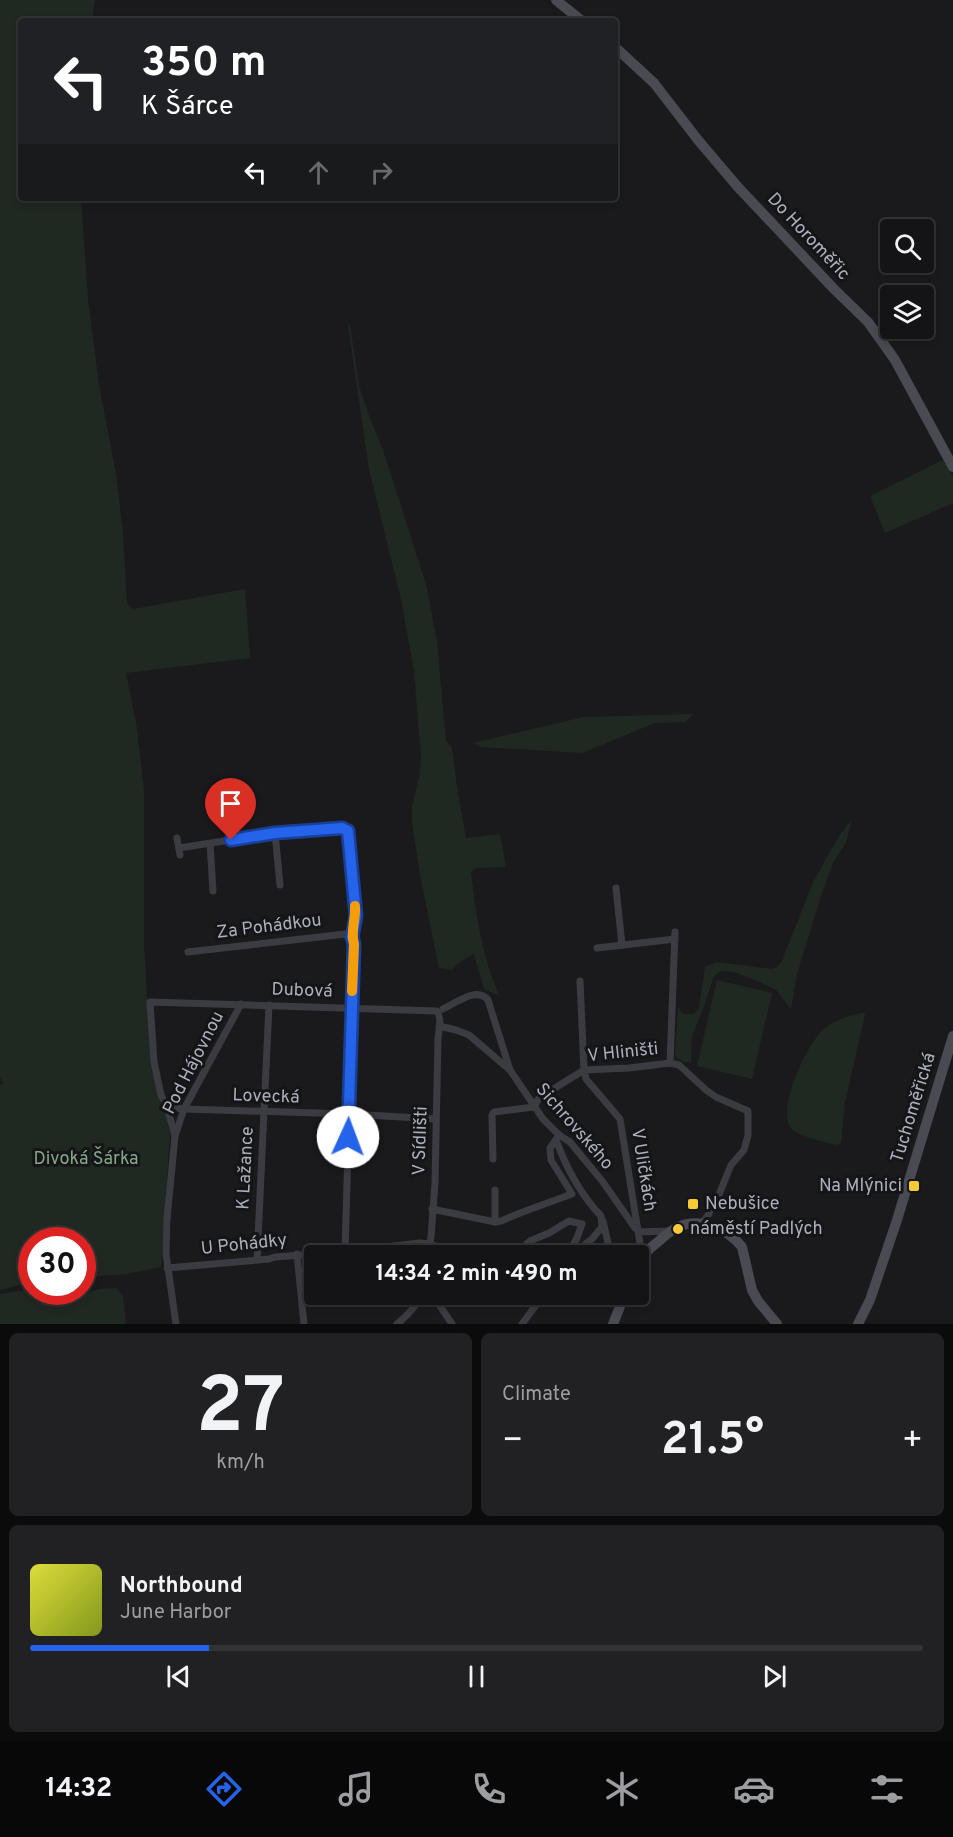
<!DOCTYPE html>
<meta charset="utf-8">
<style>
:root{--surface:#141416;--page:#212123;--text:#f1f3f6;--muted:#9d9ea1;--line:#333335;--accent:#2563eb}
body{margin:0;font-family:Overpass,sans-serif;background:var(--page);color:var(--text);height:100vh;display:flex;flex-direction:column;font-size:22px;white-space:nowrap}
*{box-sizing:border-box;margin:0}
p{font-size:20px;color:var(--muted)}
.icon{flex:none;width:33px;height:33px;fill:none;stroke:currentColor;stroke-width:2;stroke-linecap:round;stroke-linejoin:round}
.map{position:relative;height:1324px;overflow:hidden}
.details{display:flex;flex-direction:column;gap:9px;padding:9px;background:#0b0b0c;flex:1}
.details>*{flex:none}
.guide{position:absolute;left:18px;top:18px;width:600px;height:183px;border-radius:6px;box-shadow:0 3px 9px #0003,0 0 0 2px var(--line);background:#202124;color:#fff;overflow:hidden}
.tools{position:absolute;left:880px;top:219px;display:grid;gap:12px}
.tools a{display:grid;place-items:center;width:54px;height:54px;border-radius:6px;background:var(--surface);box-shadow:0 3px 9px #0003,0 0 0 2px var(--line);font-size:30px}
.speed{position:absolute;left:18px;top:1227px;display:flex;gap:12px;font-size:30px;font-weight:700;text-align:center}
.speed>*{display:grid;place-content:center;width:78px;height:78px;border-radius:50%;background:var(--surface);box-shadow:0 3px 9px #0003,0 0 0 2px var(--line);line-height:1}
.speed .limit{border:9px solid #d22;background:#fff;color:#111}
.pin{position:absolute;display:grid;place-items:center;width:51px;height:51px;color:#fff;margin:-62px -26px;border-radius:50% 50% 50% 0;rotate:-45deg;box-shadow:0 0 6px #0007}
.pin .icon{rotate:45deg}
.me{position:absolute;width:66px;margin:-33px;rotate:2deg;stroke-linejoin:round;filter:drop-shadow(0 0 4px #0008)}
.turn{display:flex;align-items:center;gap:21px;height:126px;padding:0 24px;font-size:27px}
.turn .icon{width:78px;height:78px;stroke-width:2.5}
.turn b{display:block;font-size:42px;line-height:51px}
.lanes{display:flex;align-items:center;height:57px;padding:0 24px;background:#0003;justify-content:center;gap:30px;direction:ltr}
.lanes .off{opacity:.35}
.big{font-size:45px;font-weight:700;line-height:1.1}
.details .card{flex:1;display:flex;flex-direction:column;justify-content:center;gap:9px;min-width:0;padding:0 21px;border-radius:9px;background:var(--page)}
.details .dial{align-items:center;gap:0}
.dial b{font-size:78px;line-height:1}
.song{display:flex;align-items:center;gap:18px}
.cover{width:72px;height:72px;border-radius:9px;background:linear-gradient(135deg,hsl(60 70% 55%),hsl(70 70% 35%))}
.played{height:6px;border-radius:3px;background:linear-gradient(90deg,var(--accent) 20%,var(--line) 20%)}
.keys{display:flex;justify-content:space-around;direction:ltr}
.heat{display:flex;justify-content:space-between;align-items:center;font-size:33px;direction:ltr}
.details .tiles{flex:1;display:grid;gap:9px;grid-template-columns:1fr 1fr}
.card:last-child{grid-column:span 2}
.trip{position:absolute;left:304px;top:1245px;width:345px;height:60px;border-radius:6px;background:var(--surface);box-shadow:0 3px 9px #0003,0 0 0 2px var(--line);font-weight:700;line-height:60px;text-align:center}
.dock{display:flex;height:96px;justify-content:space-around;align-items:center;background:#080809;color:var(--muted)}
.dock .icon{width:42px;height:42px}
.dock .current{color:var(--accent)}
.dock b{font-size:27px;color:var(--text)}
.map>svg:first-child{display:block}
.green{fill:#202822}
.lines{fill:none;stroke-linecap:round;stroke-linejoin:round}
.street{stroke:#3b3b42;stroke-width:7}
.secondary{stroke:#494a52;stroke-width:10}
.route-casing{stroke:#184099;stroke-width:15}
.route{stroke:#2563eb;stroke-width:10}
.slow{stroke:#f59e0b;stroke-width:10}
.poi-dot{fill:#f7cb38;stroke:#151518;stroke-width:2}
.labels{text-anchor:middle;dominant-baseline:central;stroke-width:6;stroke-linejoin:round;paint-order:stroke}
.street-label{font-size:18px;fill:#acb0bc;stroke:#151518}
.park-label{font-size:18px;fill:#83a889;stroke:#151518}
.poi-label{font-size:18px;fill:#acb0bc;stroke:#151518;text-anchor:start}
</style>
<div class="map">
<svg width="953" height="1324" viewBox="0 0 953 1324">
<rect width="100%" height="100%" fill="#1a1a1d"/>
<!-- green -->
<g class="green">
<polygon points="0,0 95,0 92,21 21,21 21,198 81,198 88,299 99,385 116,474 123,533 127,603 133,609 245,589 250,658 126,673 137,728 144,790 144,944 149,1030 170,1135 161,1267 126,1274 83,1277 82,1240 32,1240 31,1282 0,1290 0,1085 4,1083 0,1078"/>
<path d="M348,325H350L359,386L368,413L383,450L426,584L437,641L446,741L452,747L457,787L466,838L500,834L506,867L476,868L471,872C475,910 483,962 500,996L484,989L474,954L457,964L452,970L439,968L420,875L412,822V806L419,778L421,757L414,671L401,599L369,469Z"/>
<polygon points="943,460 953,476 953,503 885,533 870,496"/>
<polygon points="693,714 685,722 655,723 582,753 481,747 473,743 584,717"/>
<polygon points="852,819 846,842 833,863 822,893 797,974 791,1009 776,990 755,980 734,972 721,971 714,976 703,1009 692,1036 691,1062 683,1062 675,1056 678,1007 683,1014 694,1014 699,1008 705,967 716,962 772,969 777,967 782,961 813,882 839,836"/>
<polygon points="717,980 772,993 752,1079 697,1066"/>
<path d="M864,1013L865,1015L845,1102L841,1143L836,1145C825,1142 795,1136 790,1127C778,1107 805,1050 819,1034C827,1023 850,1014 864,1013Z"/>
<path d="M116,1288L123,1296L126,1324H0V1294L31,1289L32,1292H54L58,1305C79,1308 78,1297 92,1291C99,1288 109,1289 116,1288Z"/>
</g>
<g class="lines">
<!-- street -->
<g class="street">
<polyline points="275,833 280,885"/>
<polyline points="177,838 180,855"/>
<polyline points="210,844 213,891"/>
<polyline points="179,848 275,833 342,828 348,831 355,916 352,937 354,944 345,1252"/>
<polyline points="616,888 622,945"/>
<polyline points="597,948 675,939"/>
<polyline points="188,952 345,934 352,937"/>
<polyline points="580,981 584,1070 586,1079 620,1119 642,1256 640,1257"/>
<path d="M443,1009C456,1003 477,986 488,1000L510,1070"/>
<polyline points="439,1026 456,1030 469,1035 510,1070 543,1119 559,1135 570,1142 603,1182 635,1228"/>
<polyline points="670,1063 675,932"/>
<polyline points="167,1107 184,1109 349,1114 436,1119"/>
<polyline points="175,1136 184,1109 241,1004"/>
<path d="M556,1140C566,1167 581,1195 601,1216L602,1227L592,1239L570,1256"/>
<polyline points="493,1159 492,1115 494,1112 534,1107 539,1098 584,1070 629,1068 670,1063 679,1065 706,1090 716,1097 748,1111 748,1135 744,1150 731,1165 718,1197 712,1203 709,1214 702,1223"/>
<polyline points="432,1209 495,1222 501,1221 520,1213 572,1194 551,1160 550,1148 559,1135"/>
<polyline points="603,1221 611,1256"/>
<polyline points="495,1222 495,1190"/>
<polyline points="638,1232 671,1231"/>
<polyline points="297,1254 304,1324"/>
<polyline points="514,1256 530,1241 549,1233 569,1221 582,1224 577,1238 569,1253"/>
<polyline points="257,1260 269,1005"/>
<polyline points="167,1268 269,1259 275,1257 345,1252 419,1243 430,1244 463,1256"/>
<polyline points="432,1294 452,1324"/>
<path d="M176,1324L166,1254L167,1219L175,1136L167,1107L161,1095L154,1062L150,1002L437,1011C442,1019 439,1029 438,1038L435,1183L431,1237L428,1256"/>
<path d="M397,1324C407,1316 416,1307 422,1294"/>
<polyline points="522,1324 544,1294"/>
</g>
<!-- secondary -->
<g class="secondary">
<polyline points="556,0 582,21"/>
<polyline points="615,47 654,83 698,140 737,186 834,289 868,322 895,360 953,467"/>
<path d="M639,1262C644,1253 651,1247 659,1241C665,1236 671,1230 678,1227C700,1217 728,1229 742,1247L752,1290L758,1301L777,1324"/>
<polyline points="613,1324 625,1294"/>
<polyline points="858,1324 870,1300 897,1220 953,1036"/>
</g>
</g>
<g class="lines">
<!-- route casing -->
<g class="route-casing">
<polyline id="route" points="231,840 275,833 342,828 348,831 356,916 352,937 354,944 348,1137"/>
</g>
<!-- route -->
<use href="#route" class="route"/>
<!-- slow -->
<path class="slow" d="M352,991L354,944C350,932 356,919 355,906"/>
</g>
<!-- markers -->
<g class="poi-dot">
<rect x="908" y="1180" width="12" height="12" rx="3"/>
<rect x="687" y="1198" width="12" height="12" rx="3"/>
<circle cx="678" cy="1229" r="6"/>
</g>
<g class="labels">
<!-- street labels -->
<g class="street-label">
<text transform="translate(808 237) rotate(47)">Do Horoměřic</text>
<text transform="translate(269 927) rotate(-7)">Za Pohádkou</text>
<text transform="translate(302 991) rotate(2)">Dubová</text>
<text transform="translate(623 1053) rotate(-6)">V Hliništi</text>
<text transform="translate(194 1063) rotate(-63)">Pod Hájovnou</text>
<text transform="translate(266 1097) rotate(2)">Lovecká</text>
<text transform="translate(914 1108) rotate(-73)">Tuchoměřická</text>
<text transform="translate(574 1127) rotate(49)">Sichrovského</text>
<text transform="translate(421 1141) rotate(-88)">V Sídlišti</text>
<text transform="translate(246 1168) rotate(-87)">K Lažance</text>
<text transform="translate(643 1170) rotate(81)">V Uličkách</text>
<text transform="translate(244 1245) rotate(-6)">U Pohádky</text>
</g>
<!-- park labels -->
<g class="park-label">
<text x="86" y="1159">Divoká Šárka</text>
</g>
<!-- poi labels -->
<g class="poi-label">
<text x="902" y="1186" text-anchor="end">Na Mlýnici</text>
<text x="705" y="1204">Nebušice</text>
<text x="690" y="1229">náměstí Padlých</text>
</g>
</g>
</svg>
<div class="tools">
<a><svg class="icon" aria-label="search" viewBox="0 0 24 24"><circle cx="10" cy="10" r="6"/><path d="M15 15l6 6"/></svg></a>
<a><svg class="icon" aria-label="layers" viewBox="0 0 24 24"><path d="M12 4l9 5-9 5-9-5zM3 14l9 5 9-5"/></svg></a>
</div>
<div class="speed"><div class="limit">30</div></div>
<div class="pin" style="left:231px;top:840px;background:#d93025"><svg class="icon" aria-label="arrive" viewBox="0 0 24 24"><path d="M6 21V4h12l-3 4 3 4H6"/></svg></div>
<svg class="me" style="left:348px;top:1137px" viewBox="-20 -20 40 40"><circle r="19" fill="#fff"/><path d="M0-13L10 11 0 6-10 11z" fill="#2563eb"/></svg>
<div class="trip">14:34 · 2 min · 490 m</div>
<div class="guide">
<div class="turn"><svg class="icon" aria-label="left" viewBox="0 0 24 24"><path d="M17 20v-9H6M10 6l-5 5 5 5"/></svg><div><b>350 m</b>K Šárce</div></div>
<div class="lanes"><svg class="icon" aria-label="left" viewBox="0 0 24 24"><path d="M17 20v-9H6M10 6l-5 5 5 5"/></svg><svg class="icon off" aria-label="ahead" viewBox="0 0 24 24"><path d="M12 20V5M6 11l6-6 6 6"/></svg><svg class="icon off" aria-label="right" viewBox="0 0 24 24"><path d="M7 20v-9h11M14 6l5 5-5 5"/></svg></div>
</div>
</div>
<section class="details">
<div class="tiles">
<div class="card dial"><b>27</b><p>km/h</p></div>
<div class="card"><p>Climate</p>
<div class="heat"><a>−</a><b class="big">21.5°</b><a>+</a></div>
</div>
<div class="card">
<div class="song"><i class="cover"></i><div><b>Northbound</b><p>June Harbor</p></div></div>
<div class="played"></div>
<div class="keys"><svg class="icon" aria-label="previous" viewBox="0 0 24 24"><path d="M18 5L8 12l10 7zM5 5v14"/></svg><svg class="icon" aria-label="pause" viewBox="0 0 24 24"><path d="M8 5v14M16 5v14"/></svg><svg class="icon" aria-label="next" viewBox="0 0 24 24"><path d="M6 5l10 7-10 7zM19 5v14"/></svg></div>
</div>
</div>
</section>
<nav class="dock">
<b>14:32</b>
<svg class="icon current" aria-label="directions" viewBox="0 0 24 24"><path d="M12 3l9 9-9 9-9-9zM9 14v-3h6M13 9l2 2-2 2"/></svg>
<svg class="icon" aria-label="music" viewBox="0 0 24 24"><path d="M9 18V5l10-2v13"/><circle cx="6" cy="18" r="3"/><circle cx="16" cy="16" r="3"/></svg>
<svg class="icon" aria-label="phone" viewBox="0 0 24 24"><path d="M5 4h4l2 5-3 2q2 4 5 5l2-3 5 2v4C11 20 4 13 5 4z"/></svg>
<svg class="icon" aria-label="climate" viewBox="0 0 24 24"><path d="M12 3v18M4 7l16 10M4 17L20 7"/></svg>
<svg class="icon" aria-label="car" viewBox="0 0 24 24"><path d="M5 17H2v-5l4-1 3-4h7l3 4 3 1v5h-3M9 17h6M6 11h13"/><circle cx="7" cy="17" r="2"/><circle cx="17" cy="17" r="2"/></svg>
<svg class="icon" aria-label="filters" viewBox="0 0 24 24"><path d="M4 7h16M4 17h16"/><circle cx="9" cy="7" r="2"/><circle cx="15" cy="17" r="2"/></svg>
</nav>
